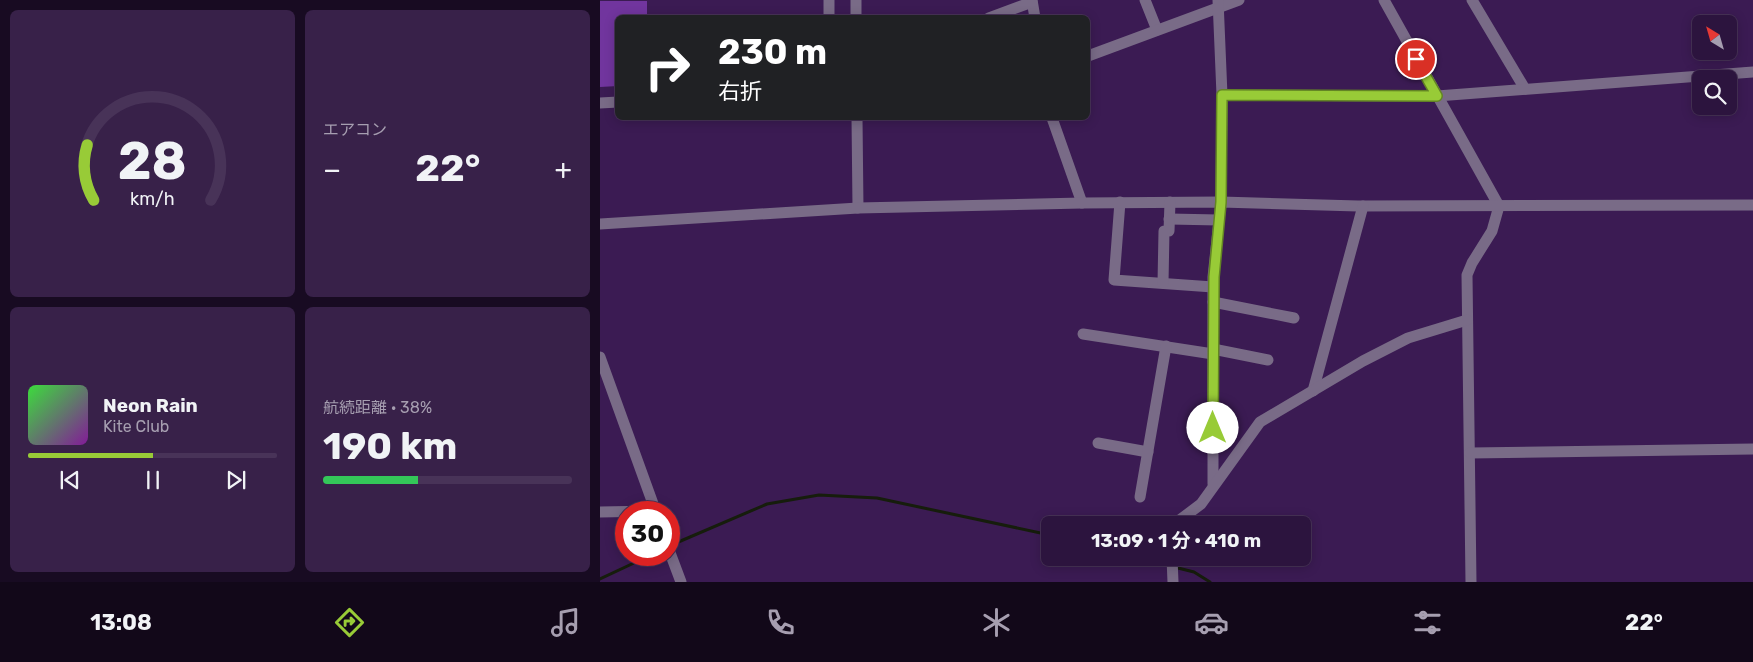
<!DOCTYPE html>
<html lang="ja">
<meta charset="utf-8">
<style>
:root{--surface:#2c143e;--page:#382149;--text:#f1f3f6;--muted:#a69eb0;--line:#483358;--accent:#98cb37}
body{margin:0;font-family:Rubik,"Noto Sans JP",sans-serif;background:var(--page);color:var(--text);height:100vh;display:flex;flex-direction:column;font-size:19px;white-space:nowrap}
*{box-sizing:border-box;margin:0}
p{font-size:16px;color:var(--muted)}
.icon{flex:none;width:28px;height:28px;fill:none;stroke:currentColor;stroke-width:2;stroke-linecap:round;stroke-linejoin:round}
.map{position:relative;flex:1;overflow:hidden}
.side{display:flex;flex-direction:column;gap:10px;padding:10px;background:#180b22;width:600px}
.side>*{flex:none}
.top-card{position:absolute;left:15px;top:15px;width:475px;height:105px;border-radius:8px;box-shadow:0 2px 12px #0003,0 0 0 1px var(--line);background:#202124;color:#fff;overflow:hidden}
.needle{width:32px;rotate:323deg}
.controls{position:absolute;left:1092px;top:15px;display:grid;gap:10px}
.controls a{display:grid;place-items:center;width:45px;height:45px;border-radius:8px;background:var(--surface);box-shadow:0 2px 12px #0003,0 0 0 1px var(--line);font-size:25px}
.speed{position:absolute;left:15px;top:501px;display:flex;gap:10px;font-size:25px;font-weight:700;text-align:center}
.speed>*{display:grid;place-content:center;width:65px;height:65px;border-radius:50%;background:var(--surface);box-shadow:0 2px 12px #0003,0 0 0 1px var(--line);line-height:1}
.speed .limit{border:8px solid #d22;background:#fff;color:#111}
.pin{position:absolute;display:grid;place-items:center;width:42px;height:42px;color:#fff;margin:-21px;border:2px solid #fff;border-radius:50%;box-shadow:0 1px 5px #0007}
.me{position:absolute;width:55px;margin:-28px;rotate:0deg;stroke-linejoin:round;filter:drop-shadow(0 0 4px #0008)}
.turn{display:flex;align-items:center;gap:18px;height:105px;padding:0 20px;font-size:22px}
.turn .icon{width:65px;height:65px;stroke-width:2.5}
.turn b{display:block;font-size:35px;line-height:42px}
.big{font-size:38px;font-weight:700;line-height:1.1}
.side .card{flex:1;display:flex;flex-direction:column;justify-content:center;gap:8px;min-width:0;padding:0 18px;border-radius:8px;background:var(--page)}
.side .dial{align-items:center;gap:0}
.dial svg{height:130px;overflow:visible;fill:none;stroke:var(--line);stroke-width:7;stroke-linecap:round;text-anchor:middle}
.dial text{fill:var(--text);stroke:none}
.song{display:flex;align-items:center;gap:15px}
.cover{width:60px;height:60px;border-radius:8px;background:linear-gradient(135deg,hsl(120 70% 55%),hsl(290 70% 35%))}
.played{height:5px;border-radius:2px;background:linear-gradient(90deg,var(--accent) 50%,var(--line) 50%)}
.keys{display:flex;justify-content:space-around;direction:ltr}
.heat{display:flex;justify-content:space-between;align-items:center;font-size:28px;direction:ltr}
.charge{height:8px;border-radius:4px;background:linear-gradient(90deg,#34c759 38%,var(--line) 0)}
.side .tiles{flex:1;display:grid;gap:10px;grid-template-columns:repeat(2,1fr)}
.trip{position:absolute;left:441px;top:516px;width:270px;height:50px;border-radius:8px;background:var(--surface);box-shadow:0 2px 12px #0003,0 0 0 1px var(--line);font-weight:700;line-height:50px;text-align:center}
.menu{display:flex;height:80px;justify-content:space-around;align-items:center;background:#120819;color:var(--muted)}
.menu .icon{width:35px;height:35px}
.menu .selected{color:var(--accent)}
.menu b{font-size:22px;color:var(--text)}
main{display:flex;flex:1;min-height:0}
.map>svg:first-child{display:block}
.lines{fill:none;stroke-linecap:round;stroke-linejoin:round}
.stream{stroke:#161d0c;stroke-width:3}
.building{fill:#71359e}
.minor{stroke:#796b87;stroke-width:11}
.route-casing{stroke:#638424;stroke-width:12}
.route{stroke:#98cb37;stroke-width:9}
</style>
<main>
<section class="side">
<div class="tiles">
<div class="card dial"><svg viewBox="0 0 100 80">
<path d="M14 69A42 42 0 1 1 86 69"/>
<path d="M14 69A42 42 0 0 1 10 35" stroke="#98cb37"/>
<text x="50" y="56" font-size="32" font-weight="700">28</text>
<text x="50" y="72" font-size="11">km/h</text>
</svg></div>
<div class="card"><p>エアコン</p>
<div class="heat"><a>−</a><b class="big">22°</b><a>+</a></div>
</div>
<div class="card">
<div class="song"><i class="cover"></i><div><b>Neon Rain</b><p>Kite Club</p></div></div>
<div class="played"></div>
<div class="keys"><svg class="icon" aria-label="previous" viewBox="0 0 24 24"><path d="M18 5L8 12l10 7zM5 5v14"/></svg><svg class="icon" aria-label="pause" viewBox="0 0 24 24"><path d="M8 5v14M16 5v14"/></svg><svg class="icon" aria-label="next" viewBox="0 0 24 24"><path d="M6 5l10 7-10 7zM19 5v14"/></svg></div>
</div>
<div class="card"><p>航続距離 · 38%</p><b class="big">190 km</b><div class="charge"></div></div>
</div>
</section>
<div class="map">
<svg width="1153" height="582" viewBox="0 0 1153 582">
<rect width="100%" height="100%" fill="#3b1b53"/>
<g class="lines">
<!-- stream -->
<g class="stream">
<polyline points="69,546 167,504 219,495 277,498 450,535"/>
<polyline points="538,558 594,572 610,582"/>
<polyline points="0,579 51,555"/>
</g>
</g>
<!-- building -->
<polygon class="building" points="0,1 47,1 47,18 18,18 18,86 0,87"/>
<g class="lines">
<!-- minor -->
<g class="minor">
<polyline points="256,0 256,18"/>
<polyline points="432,0 435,18"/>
<polyline points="545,0 557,30"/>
<polyline points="784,0 899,206 892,231 872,263 867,275 871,582"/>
<polyline points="872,0 925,89"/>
<polyline points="229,18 229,0"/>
<polyline points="389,18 432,2"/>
<polyline points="488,56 639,0"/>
<polyline points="622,95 837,96 1153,72"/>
<polyline points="0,103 18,102"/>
<polyline points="257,118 258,208"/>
<polyline points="452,118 482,203"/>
<polyline points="520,202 514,280 613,287"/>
<polyline points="569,219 619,220"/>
<polyline points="0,224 258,208 482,203 621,202 758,206 1153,205"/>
<polyline points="563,283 564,231 569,231 570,202"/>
<polyline points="613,302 694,318"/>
<polyline points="483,334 613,354"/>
<polyline points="613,349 668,360"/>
<polyline points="0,357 56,512"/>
<polyline points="713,391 763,206"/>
<polyline points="498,443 548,452"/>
<polyline points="870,453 1153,449"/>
<polyline points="613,484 613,277 621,202 622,95 618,0"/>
<polyline points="540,497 566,346"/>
<polyline points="0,512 55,511"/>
<polyline points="573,525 601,504 660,422 763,361 808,338 867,320"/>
<polyline points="69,550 81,582"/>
<polyline points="572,558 573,582"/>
</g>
</g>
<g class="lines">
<!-- route casing -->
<g class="route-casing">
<polyline id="route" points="613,428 614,277 621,202 622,95 837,96 816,59"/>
</g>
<!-- route -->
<use href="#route" class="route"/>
</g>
</svg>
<div class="controls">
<a><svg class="needle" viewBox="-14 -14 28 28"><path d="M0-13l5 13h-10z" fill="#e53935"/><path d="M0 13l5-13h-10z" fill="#a69eb0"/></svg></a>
<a><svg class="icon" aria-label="search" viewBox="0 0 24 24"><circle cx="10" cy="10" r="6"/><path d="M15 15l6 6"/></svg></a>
</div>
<div class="speed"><div class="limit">30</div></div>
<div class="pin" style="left:816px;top:59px;background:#d93025"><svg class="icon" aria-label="arrive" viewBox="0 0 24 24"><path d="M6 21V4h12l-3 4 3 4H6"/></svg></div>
<svg class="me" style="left:613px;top:428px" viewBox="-20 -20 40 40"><circle r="19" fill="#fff"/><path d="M0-13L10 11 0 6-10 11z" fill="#98cb37"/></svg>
<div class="trip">13:09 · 1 分 · 410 m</div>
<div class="top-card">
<div class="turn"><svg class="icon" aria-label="right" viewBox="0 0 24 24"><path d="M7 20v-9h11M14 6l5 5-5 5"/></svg><div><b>230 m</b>右折</div></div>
</div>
</div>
</main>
<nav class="menu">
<b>13:08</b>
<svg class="icon selected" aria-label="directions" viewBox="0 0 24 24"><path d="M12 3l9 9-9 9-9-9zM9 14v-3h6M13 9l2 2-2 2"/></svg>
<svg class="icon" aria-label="music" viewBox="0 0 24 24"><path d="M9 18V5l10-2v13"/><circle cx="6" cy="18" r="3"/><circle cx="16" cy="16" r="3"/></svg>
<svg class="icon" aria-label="phone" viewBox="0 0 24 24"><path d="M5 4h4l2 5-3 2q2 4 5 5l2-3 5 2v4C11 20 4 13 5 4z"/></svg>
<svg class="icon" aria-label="climate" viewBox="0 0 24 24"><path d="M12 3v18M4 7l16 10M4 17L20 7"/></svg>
<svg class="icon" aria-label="car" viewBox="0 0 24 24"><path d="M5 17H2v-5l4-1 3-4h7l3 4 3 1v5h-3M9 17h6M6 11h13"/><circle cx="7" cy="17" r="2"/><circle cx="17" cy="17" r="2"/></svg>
<svg class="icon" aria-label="filters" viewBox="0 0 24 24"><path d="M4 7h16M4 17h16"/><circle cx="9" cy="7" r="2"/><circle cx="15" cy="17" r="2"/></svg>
<b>22°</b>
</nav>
